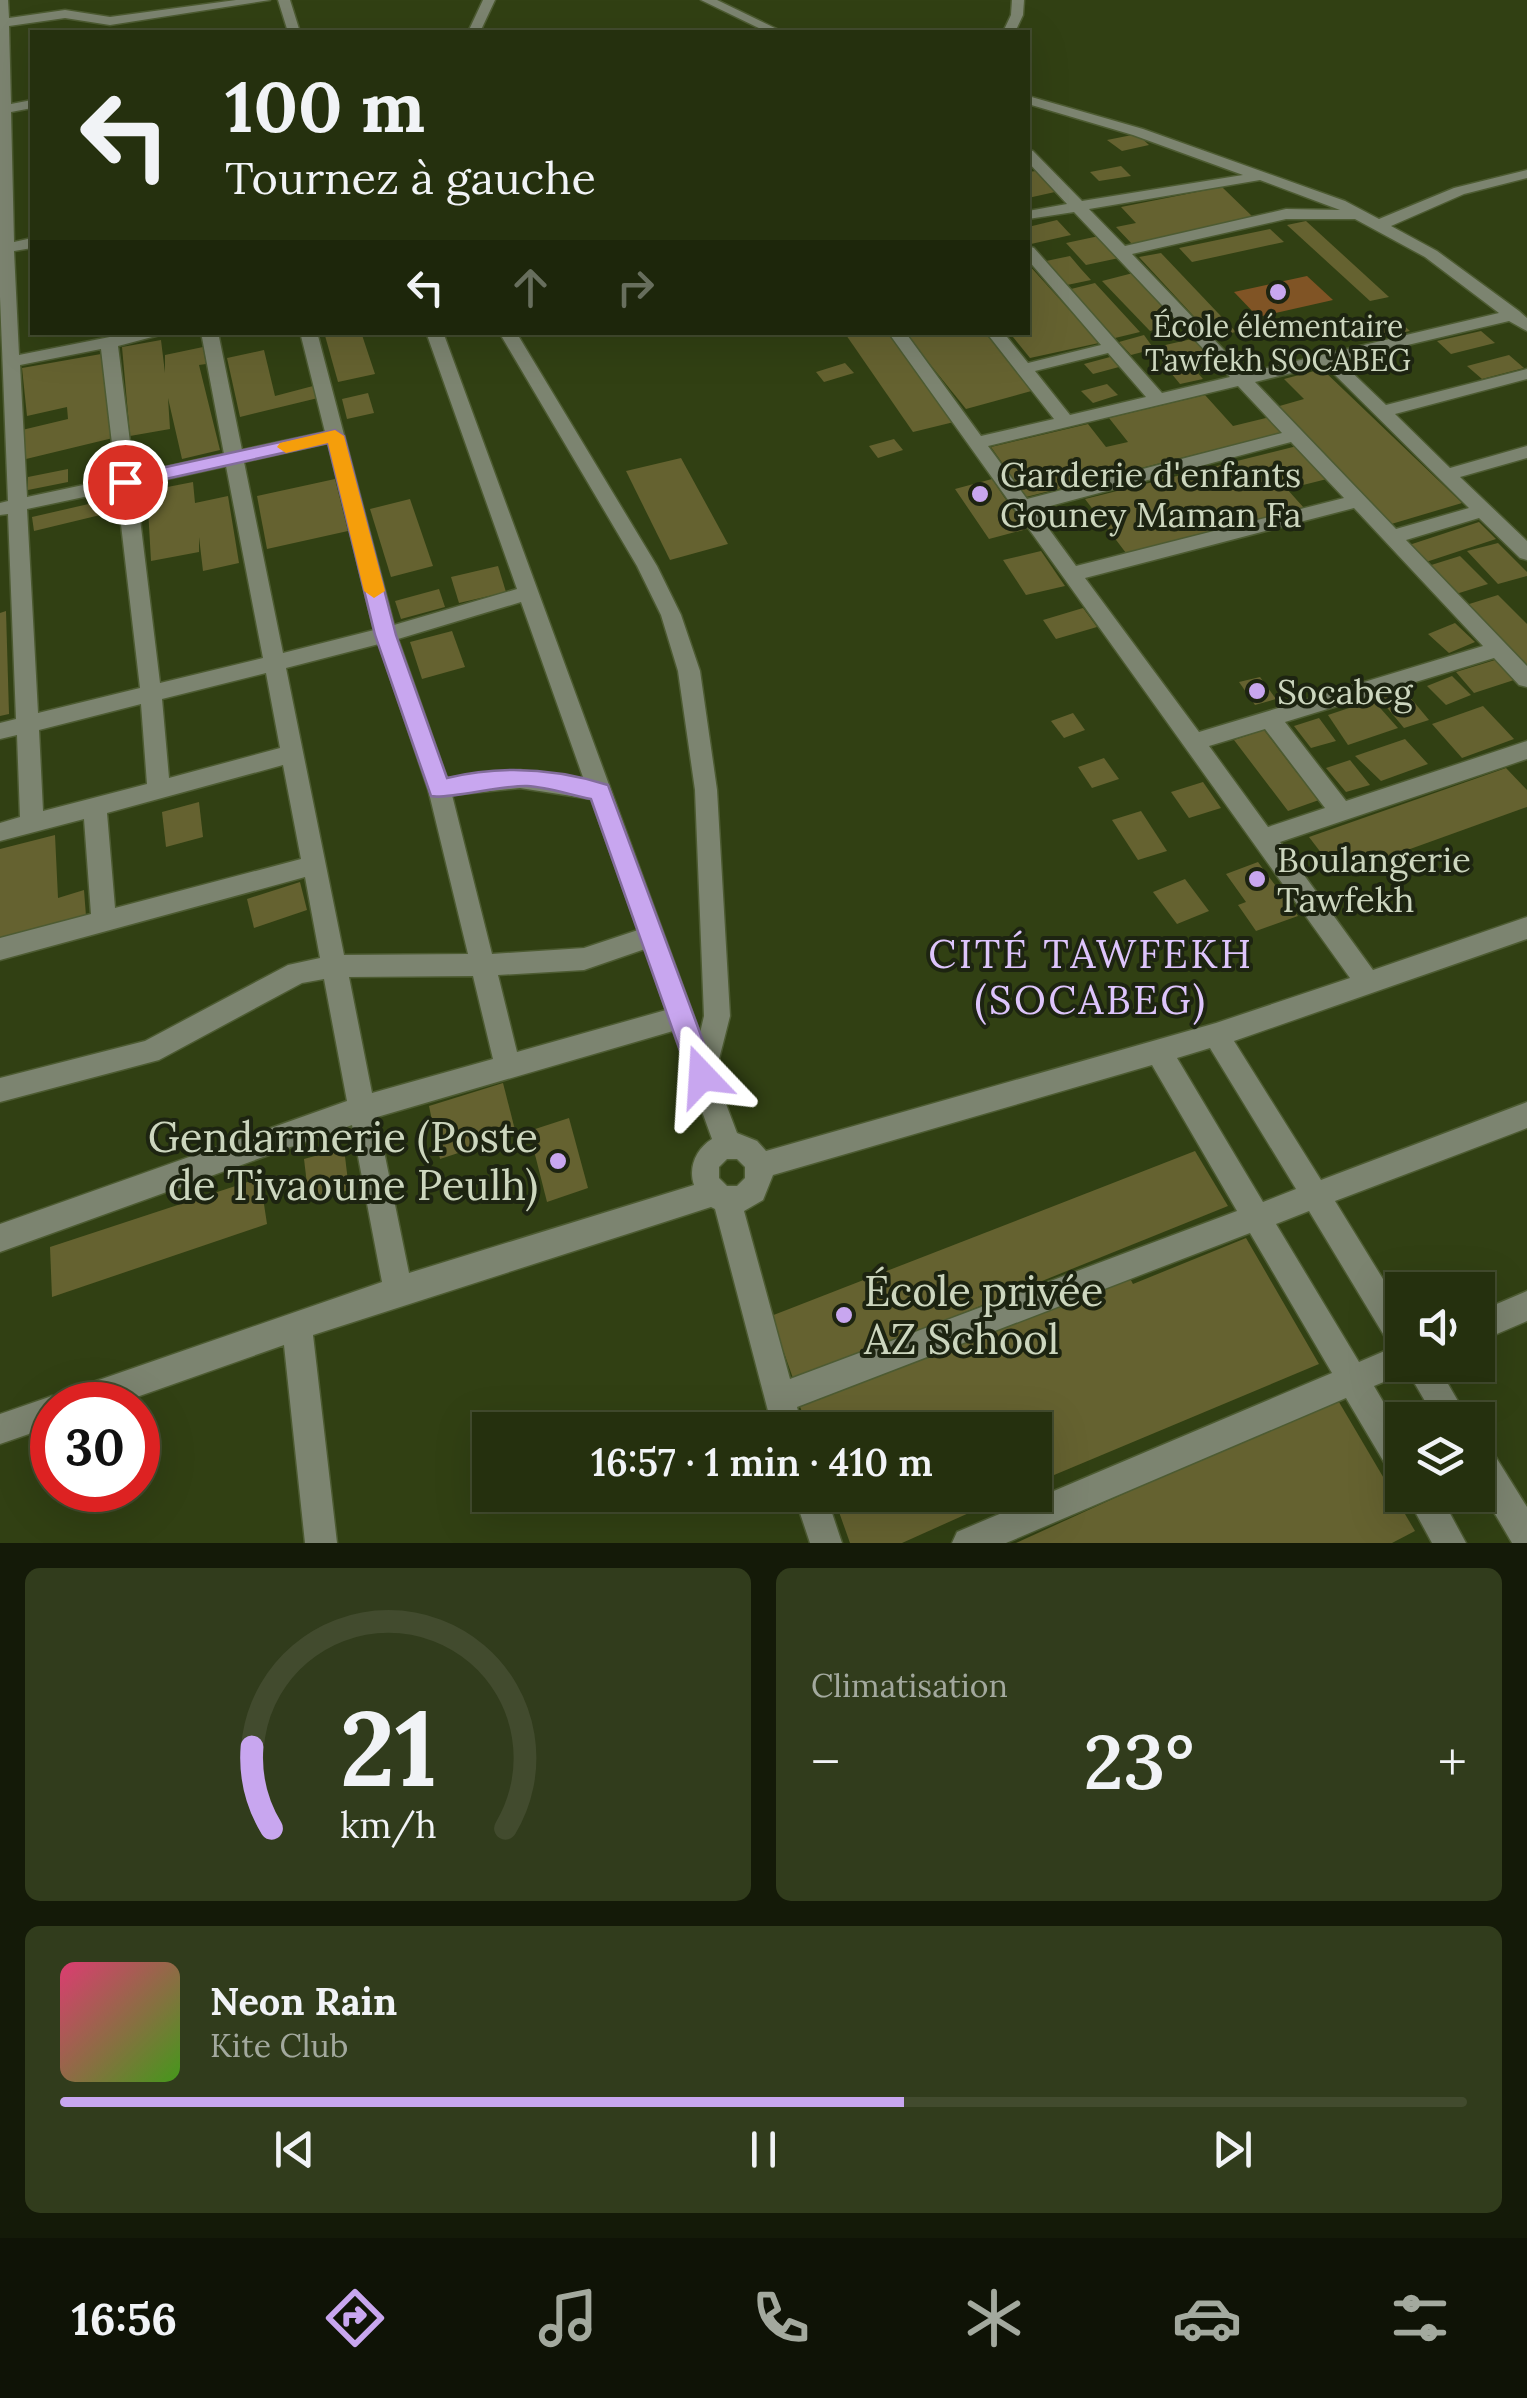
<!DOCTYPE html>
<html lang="fr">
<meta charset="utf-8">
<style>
:root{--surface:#25300e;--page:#313c1c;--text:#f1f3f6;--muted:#a3a99e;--line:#424b2e;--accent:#c8a6ef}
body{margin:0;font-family:Lora,serif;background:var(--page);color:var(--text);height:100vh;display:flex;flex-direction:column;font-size:38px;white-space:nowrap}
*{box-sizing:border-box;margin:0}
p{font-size:32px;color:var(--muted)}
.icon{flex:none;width:55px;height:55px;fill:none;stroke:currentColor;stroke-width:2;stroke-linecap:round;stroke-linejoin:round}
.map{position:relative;height:1543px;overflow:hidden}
.panel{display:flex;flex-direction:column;gap:25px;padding:25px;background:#141a08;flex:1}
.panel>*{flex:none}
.top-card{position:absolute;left:30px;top:30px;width:1000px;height:305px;border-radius:0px;box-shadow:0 10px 40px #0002,0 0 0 2px var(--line);background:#25300e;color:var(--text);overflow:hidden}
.fabs{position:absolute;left:1385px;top:1272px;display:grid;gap:20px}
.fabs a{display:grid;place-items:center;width:110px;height:110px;border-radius:0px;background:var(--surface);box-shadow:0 10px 40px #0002,0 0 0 2px var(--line);font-size:50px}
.speed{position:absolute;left:30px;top:1382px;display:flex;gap:20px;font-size:50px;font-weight:700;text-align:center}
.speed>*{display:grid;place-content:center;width:130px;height:130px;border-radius:50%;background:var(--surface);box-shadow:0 10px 40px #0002,0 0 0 2px var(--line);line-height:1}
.speed .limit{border:15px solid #d22;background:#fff;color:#111}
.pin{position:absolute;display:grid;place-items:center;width:85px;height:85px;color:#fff;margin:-42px;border:5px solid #fff;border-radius:50%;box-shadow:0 2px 10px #0007}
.me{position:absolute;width:110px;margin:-55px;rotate:340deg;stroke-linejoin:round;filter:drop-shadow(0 0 8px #0008)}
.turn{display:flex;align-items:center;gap:35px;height:210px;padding:0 30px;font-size:45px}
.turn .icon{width:130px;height:130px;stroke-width:2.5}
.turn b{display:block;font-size:70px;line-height:85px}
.lanes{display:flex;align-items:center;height:95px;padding:0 30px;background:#0003;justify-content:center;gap:50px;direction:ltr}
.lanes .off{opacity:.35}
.big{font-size:75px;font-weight:600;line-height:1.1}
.panel .tile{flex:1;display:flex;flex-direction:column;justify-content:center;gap:15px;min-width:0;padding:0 35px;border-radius:15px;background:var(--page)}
.panel .dial{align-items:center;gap:0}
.dial svg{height:260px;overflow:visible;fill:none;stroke:var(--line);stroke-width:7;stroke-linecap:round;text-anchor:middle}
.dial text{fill:var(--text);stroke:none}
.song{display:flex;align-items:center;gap:30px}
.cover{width:120px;height:120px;border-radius:15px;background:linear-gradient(135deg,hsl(340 70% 55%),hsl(100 70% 35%))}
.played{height:10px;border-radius:5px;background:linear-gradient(90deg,var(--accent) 60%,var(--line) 60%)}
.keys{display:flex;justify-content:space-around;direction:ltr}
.heat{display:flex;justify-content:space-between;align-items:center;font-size:55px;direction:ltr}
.panel .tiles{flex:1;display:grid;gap:25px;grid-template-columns:1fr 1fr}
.tile:last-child{grid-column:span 2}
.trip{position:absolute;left:472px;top:1412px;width:580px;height:100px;border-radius:0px;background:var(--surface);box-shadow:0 10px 40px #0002,0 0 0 2px var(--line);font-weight:600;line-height:100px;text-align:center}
.tab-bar{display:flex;height:160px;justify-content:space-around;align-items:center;background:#0f1306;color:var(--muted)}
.tab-bar .icon{width:70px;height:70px}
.tab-bar .selected{color:var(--accent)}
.tab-bar b{font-size:45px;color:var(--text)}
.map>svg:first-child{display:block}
.green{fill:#805425}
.building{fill:#656230}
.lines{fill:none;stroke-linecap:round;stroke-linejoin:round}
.minor-casing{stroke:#4d5b32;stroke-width:3}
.minor{fill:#7c8470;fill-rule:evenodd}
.route{fill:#c8a6ef;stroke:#826c9b;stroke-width:2.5}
.slow{fill:#f59e0b}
.poi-dot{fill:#c8a6ef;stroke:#1d2411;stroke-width:4}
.labels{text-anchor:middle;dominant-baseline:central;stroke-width:8;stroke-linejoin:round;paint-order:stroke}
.far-poi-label{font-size:30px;fill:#ccd6be;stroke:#1d2411}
.poi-label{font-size:35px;fill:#ccd6be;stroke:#1d2411;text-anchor:start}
.quarter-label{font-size:40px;letter-spacing:2.5px;fill:#ddc4fb;stroke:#1d2411}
.near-poi-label{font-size:42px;fill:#ccd6be;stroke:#1d2411;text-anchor:end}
</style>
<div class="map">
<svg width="1527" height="1543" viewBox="0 0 1527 1543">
<rect width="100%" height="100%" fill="#314013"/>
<!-- green -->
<polygon class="green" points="1307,276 1333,300 1258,317 1234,292"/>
<!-- building -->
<g class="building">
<polygon points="1137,134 1149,145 1122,151 1107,140"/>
<polygon points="1121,166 1131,176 1099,181 1090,172"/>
<polygon points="1036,171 1045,181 1055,192 1028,198 1028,172"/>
<polygon points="1222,187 1255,219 1132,244 1116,227 1136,223 1121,207"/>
<polygon points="1057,220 1071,235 1031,244 1028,241 1028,227"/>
<polygon points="1306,221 1389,297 1370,301 1287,225"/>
<polygon points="1270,229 1284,242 1192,262 1179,248"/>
<polygon points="1099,236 1119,258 1086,265 1066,243"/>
<polygon points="1161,253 1236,332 1213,337 1139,257"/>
<polygon points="1070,256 1081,269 1091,280 1067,285 1046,261"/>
<polygon points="1028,264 1074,315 1099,343 1030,358 1009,332 1028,332"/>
<polygon points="1133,273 1182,322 1150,331 1102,281"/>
<polygon points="1095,283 1106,295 1140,332 1115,338 1071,289"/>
<polygon points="1400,322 1410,331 1382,337 1372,328"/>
<polygon points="1481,331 1495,343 1451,354 1437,341"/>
<polygon points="324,332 361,332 375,374 338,382"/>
<polygon points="844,332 889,332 954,422 913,432"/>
<polygon points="904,332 984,332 1035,390 966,409"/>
<polygon points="1144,335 1154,349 1131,355 1119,342"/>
<polygon points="1196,338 1208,352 1184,357 1203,379 1180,384 1162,362 1173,359 1161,346"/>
<polygon points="161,340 165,373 165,355 203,347 206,364 199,365 220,450 182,459 168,398 170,429 130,436 122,347"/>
<polygon points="264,350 275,396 313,386 318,398 240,417 227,358"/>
<polygon points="101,354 113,438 26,459 22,430 68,419 67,407 27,416 22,368"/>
<polygon points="1509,355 1524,368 1482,379 1467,366"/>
<polygon points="1110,357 1119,367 1093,374 1084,364"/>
<polygon points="845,363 854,373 824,382 816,372"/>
<polygon points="1322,369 1462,503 1388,525 1276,407 1304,399 1284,379"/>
<polygon points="1107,384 1118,395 1093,403 1081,391"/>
<polygon points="368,393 374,413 347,419 342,399"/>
<polygon points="1205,395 1233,426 1270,417 1284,432 1026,497 991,447 1088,424 1106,447 1128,442 1109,418"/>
<polygon points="894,439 903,450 878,458 869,446"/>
<polygon points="1297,446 1327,479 1287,489 1304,508 1126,553 1085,499"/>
<polygon points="681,458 728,544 670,560 626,471"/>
<polygon points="68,469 68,482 28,490 28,477"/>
<polygon points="335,479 348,531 267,549 257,496"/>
<polygon points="992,479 1004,497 1027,529 989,539 955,489"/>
<polygon points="193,482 195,503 228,496 239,563 203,571 199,537 199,552 151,561 147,491"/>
<polygon points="119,497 121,510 34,531 32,517"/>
<polygon points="410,499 433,566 391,577 370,509"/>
<polygon points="1479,522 1496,539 1423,563 1406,546"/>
<polygon points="1498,543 1527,572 1527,576 1498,584 1467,551"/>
<polygon points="1041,551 1065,586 1026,595 1003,560"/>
<polygon points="1460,556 1488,584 1456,594 1428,566"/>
<polygon points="498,566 506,592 459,603 451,577"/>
<polygon points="439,589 445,607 401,619 395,601"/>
<polygon points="1498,595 1527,624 1527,668 1466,605"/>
<polygon points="1083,608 1097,627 1056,639 1043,620"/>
<polygon points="6,611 9,714 0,716 0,613"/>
<polygon points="1455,623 1475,642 1449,653 1428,634"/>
<polygon points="452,631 465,667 422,679 410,642"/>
<polygon points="1495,660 1514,680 1474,693 1456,672"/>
<polygon points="1452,676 1471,695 1446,705 1427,686"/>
<polygon points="1260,677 1276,699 1255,705 1239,682"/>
<polygon points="1404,690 1429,720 1404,728 1379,698"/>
<polygon points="1373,700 1398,728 1348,745 1328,715"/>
<polygon points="1483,706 1514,739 1462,758 1432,724"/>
<polygon points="1073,713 1085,730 1064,738 1051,721"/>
<polygon points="1319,718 1336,741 1311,748 1294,726"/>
<polygon points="1264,730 1293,768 1319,800 1288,811 1234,740"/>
<polygon points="1405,739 1428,764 1381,781 1355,756"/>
<polygon points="1104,758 1119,779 1092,788 1078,767"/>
<polygon points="1350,760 1370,785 1346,792 1326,768"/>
<polygon points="1506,768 1527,790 1527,807 1338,875 1309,837"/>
<polygon points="1203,782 1221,808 1189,818 1171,792"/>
<polygon points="199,802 203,837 166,847 162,812"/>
<polygon points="1141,811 1167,851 1138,860 1112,820"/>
<polygon points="55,835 58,898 84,890 86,916 0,941 0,849"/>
<polygon points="1258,862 1298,916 1256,931 1238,905 1246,902 1226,874"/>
<polygon points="1185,879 1209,911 1177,924 1153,892"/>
<polygon points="300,882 307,910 254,928 247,899"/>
<polygon points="503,1083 516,1134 440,1159 429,1106"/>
<polygon points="569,1118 588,1188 547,1202 529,1131"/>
<polygon points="344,1148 349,1190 309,1201 304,1159"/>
<polygon points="1195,1151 1228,1206 794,1381 771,1316"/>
<polygon points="260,1178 267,1224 52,1297 50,1247"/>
<polygon points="1246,1238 1319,1364 1035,1483 1035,1430 809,1430 799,1404 1125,1269 1133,1284"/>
<polygon points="1336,1397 1415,1531 1392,1543 1016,1543"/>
<polygon points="833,1495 1009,1495 902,1543 850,1543"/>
</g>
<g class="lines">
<!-- minor casing -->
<g class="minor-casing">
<g id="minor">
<path d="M0,0H8L9,18L65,10L110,17L236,0H270L110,25L65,18L9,26L11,104L32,100V108L11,112L14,242L32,238V248L14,251L19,355L135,332H171L118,346L134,474L224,454L201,332H218L242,450L325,432L300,332H317L394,625L517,589L426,332H443L700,1033L704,1016L695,790L678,671L661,615L637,566L499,332H516L657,566L681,615L700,671L717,790L730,1016L715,1075L737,1133L757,1141L766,1151L1216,1023L1350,978L888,332H905L981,436L1054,419L986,332H1003L1028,363L1101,345L1028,260V246L1034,248L1162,393L1230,377L1074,212L1028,219V211L1067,204L1028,162V150L1033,151L1082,201L1243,175L1133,135L1028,104V96L1143,129L1345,201L1379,219L1454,188L1527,170V178L1464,194L1391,226L1437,251L1519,311L1527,318V331L1509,321L1340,361L1386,405L1527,369V379L1395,414L1450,468L1527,446V458L1460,477L1527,541V560L1520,558L1479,518L1406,540L1527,666V687L1519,685L1494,658L1285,722L1346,801L1527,741V759L1280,842L1373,970L1527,917V939L1234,1041L1321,1180L1527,1102V1128L1335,1201L1402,1310V1365H1437L1469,1420H1436L1408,1372L1374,1386L1402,1434V1479L1391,1474L1346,1398L1006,1543H952L957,1532L1332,1373L1250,1233L797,1407L803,1430H773L715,1209L711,1207L313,1335L337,1543H305L284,1345L114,1405H52V1426L0,1444V1414L52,1396L58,1398L70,1390L382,1282L352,1125L0,1252V1224L347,1101L324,979L302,983L159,1060L0,1102V1078L145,1041L288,965L320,958L305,877L0,960V938L91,914L84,819L0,841V823L20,817L17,735L0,739V723L16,719L8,514L0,515V503L8,501L0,297ZM1260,180L1340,210L1286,209L1125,246L1089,209ZM1286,219H1355L1425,257L1499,313L1246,373L1132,254ZM101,349L116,478L27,497L20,365ZM1108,353L1146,397L1070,415L1035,371ZM1325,365L1469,508L1396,529L1255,382ZM1238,386L1282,433L1027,499L988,446ZM1291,442L1344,498L1076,566L1035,510ZM328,443L374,630L283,653L244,462ZM226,466L263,658L160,683L136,486ZM117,490L140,688L38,713L27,509ZM1354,508L1483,646L1199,732L1085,578ZM521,602L584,780L520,770L447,778L398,639ZM379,644L428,789L468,954L344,955L286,668ZM266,673L280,748L169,778L162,699ZM141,704L147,784L43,811L39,730ZM1265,729L1325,808L1268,827L1209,746ZM283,765L301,859L115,908L107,813ZM520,788L591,799L638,930L584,948L492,954L452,795ZM645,949L666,1010L517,1052L498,975L584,970ZM473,976L493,1059L372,1093L349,977ZM673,1031L712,1139C696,1149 688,1167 694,1185L409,1273L377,1117ZM1210,1048L1296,1189L1263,1202L1177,1058ZM1152,1065L1237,1211L790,1379L744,1211L763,1200L773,1175ZM727,1159H737L745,1167V1178L737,1186H727L719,1178V1167ZM1309,1211L1391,1347H1394L1359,1362L1276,1224Z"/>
<polygon points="278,0 290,0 300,32 288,32"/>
<polygon points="483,0 495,0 480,32 468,32"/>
<polygon points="701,0 717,0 783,32 767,32"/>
<polygon points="1012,0 1024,0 1023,15 1015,32 1003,32 1011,15"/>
<polygon points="1527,1291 1527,1321 1478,1342 1478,1312"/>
<polygon points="1478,1441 1489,1446 1527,1507 1527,1543 1512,1543 1478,1485"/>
<polygon points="794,1495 826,1495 842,1543 810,1543"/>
<polygon points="1406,1495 1440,1495 1466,1543 1432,1543"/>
</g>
</g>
<!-- minor -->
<use href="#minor" class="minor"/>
</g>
<!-- route -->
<path class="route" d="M335,430L344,436L396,635L447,778C501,765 554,768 608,785L716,1076L712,1084L702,1088L693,1084L689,1076L591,799C570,795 548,787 527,786C503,785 445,800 431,796L375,635L328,443L125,488L116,482L125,476Z"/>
<!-- slow -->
<polygon class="slow" points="335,430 344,436 385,591 374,598 364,591 328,443 286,453 277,447 280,443"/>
<!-- markers -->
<g class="poi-dot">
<circle cx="1278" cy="292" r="10"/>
<circle cx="980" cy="494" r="10"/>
<circle cx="1257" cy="691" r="10"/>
<circle cx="1257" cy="879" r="10"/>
<circle cx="558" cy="1161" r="10"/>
<circle cx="844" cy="1315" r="10"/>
</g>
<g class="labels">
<!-- far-poi labels -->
<g class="far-poi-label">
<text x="1278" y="326">École élémentaire<tspan x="1278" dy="34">Tawfekh SOCABEG</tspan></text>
</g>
<!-- poi labels -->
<g class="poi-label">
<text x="1000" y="474">Garderie d'enfants<tspan x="1000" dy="40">Gouney Maman Fa</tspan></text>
<text x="1277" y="691">Socabeg</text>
<text x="1277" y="859">Boulangerie<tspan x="1277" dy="40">Tawfekh</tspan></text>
</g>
<!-- quarter labels -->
<g class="quarter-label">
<text x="1091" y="953">CITÉ TAWFEKH<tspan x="1091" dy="46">(SOCABEG)</tspan></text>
</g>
<!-- near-poi labels -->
<g class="near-poi-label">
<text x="538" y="1137">Gendarmerie (Poste<tspan x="538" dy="48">de Tivaoune Peulh)</tspan></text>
<text x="864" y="1291" text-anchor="start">École privée<tspan x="864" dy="48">AZ School</tspan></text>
</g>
</g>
</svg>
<div class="fabs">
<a><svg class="icon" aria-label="sound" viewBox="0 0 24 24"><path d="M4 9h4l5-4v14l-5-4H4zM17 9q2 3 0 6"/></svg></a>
<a><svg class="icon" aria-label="layers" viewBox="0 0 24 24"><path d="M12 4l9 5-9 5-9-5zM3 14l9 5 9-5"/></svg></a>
</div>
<div class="speed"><div class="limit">30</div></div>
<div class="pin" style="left:125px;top:482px;background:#d93025"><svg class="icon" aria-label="arrive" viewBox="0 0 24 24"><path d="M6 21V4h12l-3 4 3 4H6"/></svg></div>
<svg class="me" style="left:702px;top:1076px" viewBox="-20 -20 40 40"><path d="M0-17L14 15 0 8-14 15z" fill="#c8a6ef" stroke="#fff" stroke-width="4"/></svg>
<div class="trip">16:57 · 1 min · 410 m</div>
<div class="top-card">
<div class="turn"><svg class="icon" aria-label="left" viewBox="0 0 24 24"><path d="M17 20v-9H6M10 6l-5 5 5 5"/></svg><div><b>100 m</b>Tournez à gauche</div></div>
<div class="lanes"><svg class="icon" aria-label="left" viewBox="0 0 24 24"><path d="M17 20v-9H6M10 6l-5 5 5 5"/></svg><svg class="icon off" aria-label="ahead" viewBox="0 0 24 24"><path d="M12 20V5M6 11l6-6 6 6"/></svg><svg class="icon off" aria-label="right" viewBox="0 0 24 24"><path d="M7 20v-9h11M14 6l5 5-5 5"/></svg></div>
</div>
</div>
<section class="panel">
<div class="tiles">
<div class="tile dial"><svg viewBox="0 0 100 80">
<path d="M14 69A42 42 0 1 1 86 69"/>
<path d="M14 69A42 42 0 0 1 8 44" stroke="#c8a6ef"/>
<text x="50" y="56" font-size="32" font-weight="700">21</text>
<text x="50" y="72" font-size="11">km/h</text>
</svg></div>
<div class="tile"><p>Climatisation</p>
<div class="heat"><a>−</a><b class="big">23°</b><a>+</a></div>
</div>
<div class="tile">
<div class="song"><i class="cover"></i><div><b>Neon Rain</b><p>Kite Club</p></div></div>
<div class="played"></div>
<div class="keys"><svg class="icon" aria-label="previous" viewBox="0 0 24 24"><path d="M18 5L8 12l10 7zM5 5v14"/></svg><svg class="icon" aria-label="pause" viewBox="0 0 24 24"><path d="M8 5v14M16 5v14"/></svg><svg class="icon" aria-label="next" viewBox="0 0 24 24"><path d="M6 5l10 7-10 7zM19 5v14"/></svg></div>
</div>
</div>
</section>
<nav class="tab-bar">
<b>16:56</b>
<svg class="icon selected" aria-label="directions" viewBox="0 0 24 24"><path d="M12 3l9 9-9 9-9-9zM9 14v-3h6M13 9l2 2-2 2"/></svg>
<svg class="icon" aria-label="music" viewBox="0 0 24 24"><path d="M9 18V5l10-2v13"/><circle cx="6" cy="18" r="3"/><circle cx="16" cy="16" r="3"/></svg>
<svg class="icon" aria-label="phone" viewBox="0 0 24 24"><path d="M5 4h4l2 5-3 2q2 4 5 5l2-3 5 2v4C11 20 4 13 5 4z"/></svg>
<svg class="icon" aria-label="climate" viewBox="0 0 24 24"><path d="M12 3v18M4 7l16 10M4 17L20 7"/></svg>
<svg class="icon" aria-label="car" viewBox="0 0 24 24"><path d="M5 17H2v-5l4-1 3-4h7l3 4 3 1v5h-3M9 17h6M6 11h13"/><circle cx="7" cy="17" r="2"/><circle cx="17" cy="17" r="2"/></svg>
<svg class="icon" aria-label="filters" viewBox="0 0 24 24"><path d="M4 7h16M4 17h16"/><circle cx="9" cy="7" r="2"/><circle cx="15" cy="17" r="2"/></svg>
</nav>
